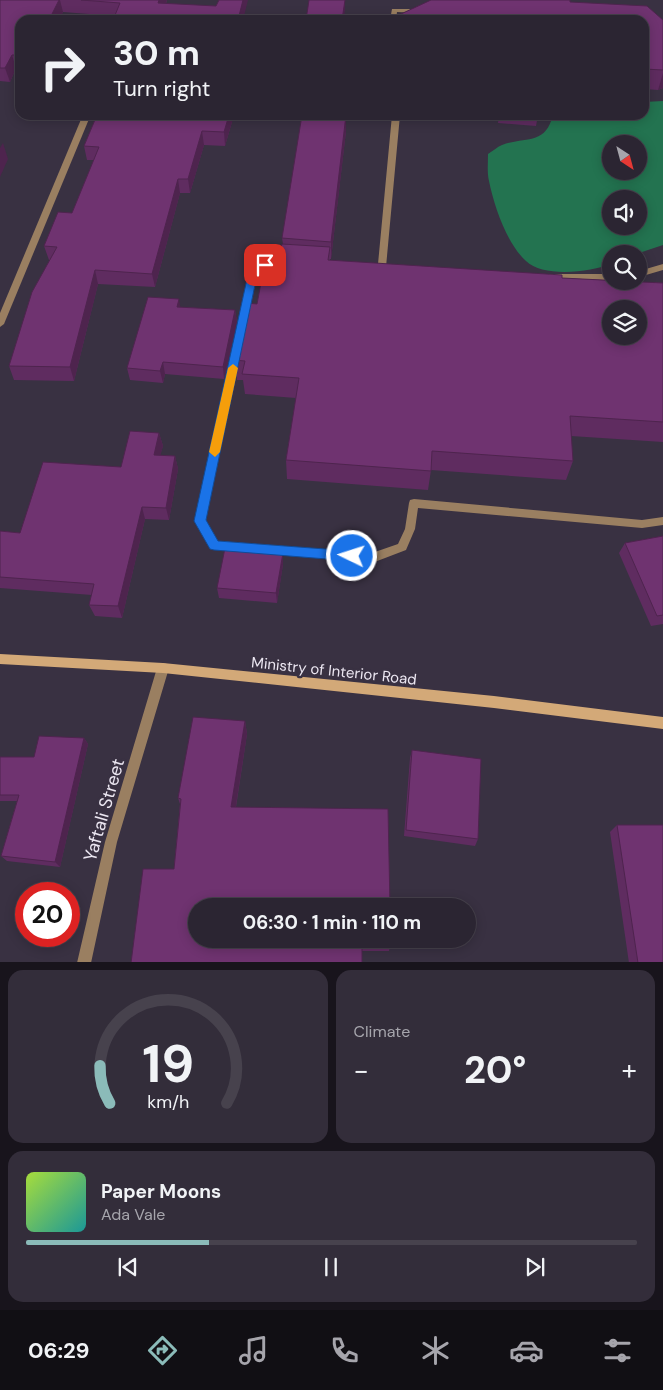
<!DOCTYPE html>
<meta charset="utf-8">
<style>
:root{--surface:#2b2532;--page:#332d3a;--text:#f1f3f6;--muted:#a6a5ac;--line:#47424d;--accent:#8bbbb9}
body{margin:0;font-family:"DM Sans",sans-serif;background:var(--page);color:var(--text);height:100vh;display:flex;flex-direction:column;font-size:19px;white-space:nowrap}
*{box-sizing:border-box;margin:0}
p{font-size:16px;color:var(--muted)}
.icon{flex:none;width:28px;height:28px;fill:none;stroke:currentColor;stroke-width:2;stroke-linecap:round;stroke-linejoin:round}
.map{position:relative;height:962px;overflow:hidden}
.details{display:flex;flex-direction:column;gap:8px;padding:8px;background:#18141c;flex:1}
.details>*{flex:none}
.guide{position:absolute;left:15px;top:15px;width:634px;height:105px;border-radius:15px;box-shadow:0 2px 12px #0003,0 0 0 1px var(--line);background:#2b2532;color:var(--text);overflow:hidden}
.needle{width:32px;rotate:144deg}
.tools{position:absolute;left:602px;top:135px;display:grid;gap:10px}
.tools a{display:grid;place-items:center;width:45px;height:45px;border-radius:50%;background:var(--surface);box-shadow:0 2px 12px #0003,0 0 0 1px var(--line);font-size:25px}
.speed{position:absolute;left:15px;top:882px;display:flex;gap:10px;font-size:25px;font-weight:700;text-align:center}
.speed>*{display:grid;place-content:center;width:65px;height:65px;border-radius:50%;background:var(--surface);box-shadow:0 2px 12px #0003,0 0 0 1px var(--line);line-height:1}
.speed .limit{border:8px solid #d22;background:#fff;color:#111}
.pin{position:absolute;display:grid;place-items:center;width:42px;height:42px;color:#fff;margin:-21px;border-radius:10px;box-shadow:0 2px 8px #0006}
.me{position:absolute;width:55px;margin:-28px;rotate:274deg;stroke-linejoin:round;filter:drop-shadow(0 0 4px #0008)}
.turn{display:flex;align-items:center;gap:18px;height:105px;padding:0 15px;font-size:22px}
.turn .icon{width:65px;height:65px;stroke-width:2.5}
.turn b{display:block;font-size:35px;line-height:42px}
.big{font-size:38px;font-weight:700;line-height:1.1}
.details .tile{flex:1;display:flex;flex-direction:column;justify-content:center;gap:8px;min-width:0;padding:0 18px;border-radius:15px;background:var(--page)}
.details .dial{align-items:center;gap:0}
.dial svg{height:130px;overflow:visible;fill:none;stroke:var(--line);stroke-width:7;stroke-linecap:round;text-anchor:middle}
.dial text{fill:var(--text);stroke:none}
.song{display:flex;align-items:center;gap:15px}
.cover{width:60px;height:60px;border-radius:8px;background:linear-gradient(135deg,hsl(80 70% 55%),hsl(180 70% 35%))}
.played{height:5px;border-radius:2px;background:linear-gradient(90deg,var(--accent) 30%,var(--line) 30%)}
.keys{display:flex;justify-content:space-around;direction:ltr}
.heat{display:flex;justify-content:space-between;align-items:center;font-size:28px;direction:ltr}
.details .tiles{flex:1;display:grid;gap:8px;grid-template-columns:1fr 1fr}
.tile:last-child{grid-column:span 2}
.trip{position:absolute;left:188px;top:898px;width:288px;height:50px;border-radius:25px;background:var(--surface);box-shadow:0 2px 12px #0003,0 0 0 1px var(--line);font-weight:700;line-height:50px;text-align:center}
.dock{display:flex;height:80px;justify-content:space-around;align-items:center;background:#110f14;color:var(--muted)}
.dock .icon{width:35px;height:35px}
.dock .on{color:var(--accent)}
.dock b{font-size:22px;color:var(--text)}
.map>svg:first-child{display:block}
.forest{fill:#237350;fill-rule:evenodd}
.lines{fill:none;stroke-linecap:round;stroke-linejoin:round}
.lane{fill:#9a7f61;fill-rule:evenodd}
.street{fill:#9a7f61;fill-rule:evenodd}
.secondary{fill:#d3a978;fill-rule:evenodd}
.wall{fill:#5f2c60}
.shaded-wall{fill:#4e244e}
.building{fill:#6f3370;stroke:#4e244e;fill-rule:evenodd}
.route{fill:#1a73e8;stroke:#114b97}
.slow{fill:#f59e0b}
.labels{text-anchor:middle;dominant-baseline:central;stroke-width:5;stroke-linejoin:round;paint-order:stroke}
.street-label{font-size:15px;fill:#ebe6f1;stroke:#393142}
.near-street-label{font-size:18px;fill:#ebe6f1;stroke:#393142}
</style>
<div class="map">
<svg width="663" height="963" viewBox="0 0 663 963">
<rect width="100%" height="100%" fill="#393142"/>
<!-- forest -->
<path class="forest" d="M663,101V245L636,254H611V264C591,272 543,278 526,261C507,244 494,206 489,181C487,173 488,163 488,154C493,151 497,147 502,145C526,136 545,146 553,115H644V102ZM611,144H639V171H611ZM611,199H639V226H611Z"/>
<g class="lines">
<!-- lane -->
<g class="lane">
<polygon points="392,9 420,9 423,11 420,13 397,12 396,20 390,20"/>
<polygon points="392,115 400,115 386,267 382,270 370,268 369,266 373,263 378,264"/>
<path d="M277,259L280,260V264C254,274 253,290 248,315L244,318L241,317L240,315C245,288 247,268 277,259Z"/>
<polygon points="663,264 663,270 639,277 639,271"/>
<polygon points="550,274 611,274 611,280 550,280 546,277"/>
<polygon points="237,346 242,349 205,521 217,541 372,553 398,544 405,529 409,503 410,500 414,499 642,520 663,517 663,525 642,528 418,508 415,529 406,550 372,563 210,548 195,521 232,349"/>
</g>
<!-- street -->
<g class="street">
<polygon points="82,117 89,119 4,324 0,327 0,313"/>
<polygon points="163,663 167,664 169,668 117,842 91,963 77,963 105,842 157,668 159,664"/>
</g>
<!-- secondary -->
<polygon class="secondary" points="0,654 163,663 494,696 663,717 663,729 494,708 163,673 0,664"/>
</g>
<!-- wall -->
<g class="wall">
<polygon points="0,0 167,0 166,4 243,20 115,16 63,12 59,20 20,20 20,69 16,68 10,82 0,81"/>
<polygon points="570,2 663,20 663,88 658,90 644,89 644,20"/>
<polygon points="97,115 240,115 240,116 234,115 225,146 204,145 190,193 180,193 155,287 98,284 74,381 14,380 9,366 50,260 49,260 44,246 72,213 94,160 87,160 84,146"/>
<polygon points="346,115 346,131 331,259 330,259 330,260 562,278 663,283 663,442 571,436 573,461 566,480 431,470 428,490 287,479 286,460 296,398 245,394 243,380 237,380 234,360 257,304 278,257 283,244 282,238"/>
<polygon points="499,115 538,115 536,126 498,123"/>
<polygon points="180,307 235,310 237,322 224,379 165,374 163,383 130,380 127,368"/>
<polygon points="159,433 163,446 160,455 175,456 178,469 169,520 145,519 122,618 95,616 89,605 92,595 0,588 0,531 20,533 121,467"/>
<polygon points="663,536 663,624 651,626 619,553 625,543"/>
<polygon points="283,553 283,564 277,603 219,598 217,588"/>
<polygon points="245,721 247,734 236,807 390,945 389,951 362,951 174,869 180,804 178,798"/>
<polygon points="84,738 88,744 60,867 7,861 1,856 17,801 0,801 0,757 34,757"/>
<polygon points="412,750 478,839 475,846 404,836 410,758"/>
<polygon points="617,825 663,963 629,963 610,832"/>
</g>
<!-- shaded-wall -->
<g class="shaded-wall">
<polygon points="59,0 60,0 63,12 59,20 49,20"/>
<polygon points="159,0 167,0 160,17 158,3"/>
<polygon points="243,0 248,0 243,20 238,20"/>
<polygon points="345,0 345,9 344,20 342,20"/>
<polygon points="12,55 16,68 10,82 5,68"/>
<polygon points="663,73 663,88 658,90"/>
<polygon points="229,115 234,115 225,146 224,132"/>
<polygon points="346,115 346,131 331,259 331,242"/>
<polygon points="202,131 204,145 190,193 188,179"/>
<polygon points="3,143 8,159 0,177 0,148"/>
<polygon points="178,179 180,193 155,287 152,274"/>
<polygon points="95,270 98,284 74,381 70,367"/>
<polygon points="179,299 181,311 177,307"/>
<polygon points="235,310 237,322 224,379 223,367"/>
<polygon points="163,362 165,374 163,383 160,371"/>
<polygon points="159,433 163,446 157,468 154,455"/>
<polygon points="175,456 178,469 169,520 166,508"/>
<polygon points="142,507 145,519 122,618 118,606"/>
<polygon points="283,553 283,564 277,603 276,593"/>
<polygon points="245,721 247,734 234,818 231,807"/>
<polygon points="84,738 88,744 60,867 55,862"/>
</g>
<!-- building -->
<g class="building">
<polygon points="0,0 59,0 49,20 20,20 20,55 12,55 5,68 0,68"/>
<polygon points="81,0 159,0 158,3 216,6 219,0 243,0 238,20 113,20 120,3"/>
<polygon points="309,0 345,0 342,20 306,20"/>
<polygon points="431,0 570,0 570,2 647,6 663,20 663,70 644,69 644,20 388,20"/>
<polygon points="97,115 229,115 224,132 202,131 188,179 178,179 152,274 95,270 70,367 9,366 32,292 57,247 44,246 58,212 72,213 99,147 84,146"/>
<polygon points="302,115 346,115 331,242 282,238"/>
<path d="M282,244L330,247L328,260L562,275V278L663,283V422L570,416L573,461L432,451L431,471L286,460L299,378L242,374L245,361L234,360L247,303L257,304L266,256L278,257ZM611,309H639V336H611Z"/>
<polygon points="148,297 179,299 177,307 235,310 223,367 163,362 160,371 127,368"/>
<polygon points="130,431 159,433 154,455 175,456 166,508 142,507 118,606 89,605 94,584 0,577 0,531 20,533 43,462 121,467"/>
<polygon points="663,536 663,615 657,616 625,543"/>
<polygon points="225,548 283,553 276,593 217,588"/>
<polygon points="193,717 245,721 231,807 388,809 390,906 196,906 196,939 390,939 390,945 362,944 362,963 131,963 143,869 174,869 181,799 178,798"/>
<polygon points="39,736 84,738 55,862 1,856 19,795 0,795 0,757 34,757"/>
<polygon points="412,750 481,759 478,839 406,830"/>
<polygon points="617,825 663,825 663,963 638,963"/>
</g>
<!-- route -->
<polygon class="route" points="265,262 270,265 256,280 206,520 218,541 352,551 358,556 352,561 214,550 210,549 194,521 247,279"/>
<!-- slow -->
<polygon class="slow" points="233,364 238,368 220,452 215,457 209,452 228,368"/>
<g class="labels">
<!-- street labels -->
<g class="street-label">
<text transform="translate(334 671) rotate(6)">Ministry of Interior Road</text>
</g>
<!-- near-street labels -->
<g class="near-street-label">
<text transform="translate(104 810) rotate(-74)">Yaftali Street</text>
</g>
</g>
</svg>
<div class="tools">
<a><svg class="needle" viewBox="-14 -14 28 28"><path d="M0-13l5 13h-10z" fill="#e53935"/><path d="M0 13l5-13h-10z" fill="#a6a5ac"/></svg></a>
<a><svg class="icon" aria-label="sound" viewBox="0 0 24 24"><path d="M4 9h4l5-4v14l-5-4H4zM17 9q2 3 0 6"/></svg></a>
<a><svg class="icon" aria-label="search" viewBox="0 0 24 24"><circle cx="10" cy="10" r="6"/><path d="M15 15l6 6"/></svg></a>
<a><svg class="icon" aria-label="layers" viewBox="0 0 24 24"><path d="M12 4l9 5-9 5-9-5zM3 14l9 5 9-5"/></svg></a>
</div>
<div class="speed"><div class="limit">20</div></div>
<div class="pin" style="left:265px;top:265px;background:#d93025"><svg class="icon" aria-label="arrive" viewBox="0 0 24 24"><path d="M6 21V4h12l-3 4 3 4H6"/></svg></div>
<svg class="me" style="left:352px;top:556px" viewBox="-20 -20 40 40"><circle r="17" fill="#1a73e8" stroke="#fff" stroke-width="3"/><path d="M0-11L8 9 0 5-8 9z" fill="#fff"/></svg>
<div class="trip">06:30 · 1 min · 110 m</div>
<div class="guide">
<div class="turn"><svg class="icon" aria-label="right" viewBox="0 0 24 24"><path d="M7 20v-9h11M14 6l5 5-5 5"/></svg><div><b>30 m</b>Turn right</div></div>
</div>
</div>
<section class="details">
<div class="tiles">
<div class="tile dial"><svg viewBox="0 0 100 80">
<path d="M14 69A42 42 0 1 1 86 69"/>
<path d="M14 69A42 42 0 0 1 8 46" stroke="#8bbbb9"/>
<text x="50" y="56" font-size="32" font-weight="700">19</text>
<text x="50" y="72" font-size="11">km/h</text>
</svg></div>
<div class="tile"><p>Climate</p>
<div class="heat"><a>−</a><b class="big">20°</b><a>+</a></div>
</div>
<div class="tile">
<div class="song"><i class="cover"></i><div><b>Paper Moons</b><p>Ada Vale</p></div></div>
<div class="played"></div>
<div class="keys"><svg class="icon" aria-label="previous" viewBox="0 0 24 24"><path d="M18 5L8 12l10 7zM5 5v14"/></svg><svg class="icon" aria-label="pause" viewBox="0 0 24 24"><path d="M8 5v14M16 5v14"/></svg><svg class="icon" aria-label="next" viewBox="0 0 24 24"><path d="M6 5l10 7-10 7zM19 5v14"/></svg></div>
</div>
</div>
</section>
<nav class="dock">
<b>06:29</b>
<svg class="icon on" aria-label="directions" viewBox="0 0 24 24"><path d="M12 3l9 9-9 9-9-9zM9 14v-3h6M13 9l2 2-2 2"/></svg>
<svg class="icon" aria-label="music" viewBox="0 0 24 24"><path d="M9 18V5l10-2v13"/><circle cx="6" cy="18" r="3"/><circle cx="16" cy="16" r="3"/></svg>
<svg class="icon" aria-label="phone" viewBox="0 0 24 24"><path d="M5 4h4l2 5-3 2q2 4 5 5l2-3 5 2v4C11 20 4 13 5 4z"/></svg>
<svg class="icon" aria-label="climate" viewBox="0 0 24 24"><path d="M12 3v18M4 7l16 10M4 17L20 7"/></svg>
<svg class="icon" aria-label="car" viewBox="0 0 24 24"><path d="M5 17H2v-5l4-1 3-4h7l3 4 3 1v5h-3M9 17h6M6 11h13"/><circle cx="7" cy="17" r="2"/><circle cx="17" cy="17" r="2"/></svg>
<svg class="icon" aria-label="filters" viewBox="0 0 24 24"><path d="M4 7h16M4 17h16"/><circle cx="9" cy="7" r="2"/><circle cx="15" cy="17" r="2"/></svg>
</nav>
